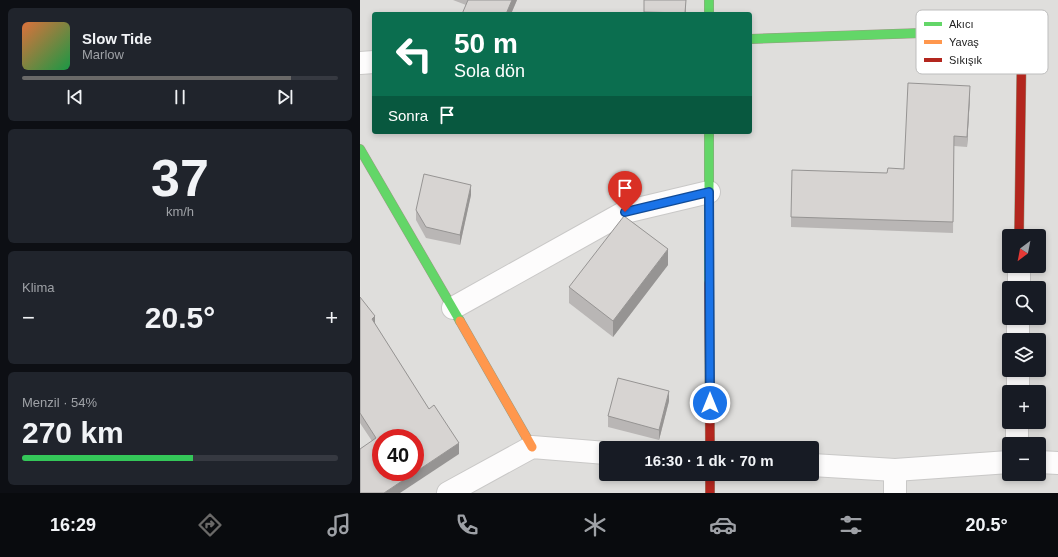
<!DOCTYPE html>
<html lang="tr">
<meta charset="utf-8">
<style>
:root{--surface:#171b24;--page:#20242c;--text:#f1f3f6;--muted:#9ea1a6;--line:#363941;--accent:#6a6968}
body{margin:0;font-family:Arial,sans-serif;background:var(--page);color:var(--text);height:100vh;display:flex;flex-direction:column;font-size:15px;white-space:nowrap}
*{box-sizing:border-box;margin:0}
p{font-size:13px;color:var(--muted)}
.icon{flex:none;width:22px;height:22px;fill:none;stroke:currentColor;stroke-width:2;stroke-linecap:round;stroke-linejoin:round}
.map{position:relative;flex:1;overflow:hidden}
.drawer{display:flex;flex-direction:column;gap:8px;padding:8px;background:#0d0f14;width:360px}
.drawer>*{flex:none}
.guide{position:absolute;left:12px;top:12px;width:380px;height:122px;border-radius:4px;box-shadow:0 2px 6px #0003;background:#0b6e4f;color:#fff;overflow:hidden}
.needle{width:26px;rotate:212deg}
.buttons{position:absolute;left:642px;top:229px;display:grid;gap:8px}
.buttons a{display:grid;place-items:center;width:44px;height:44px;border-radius:4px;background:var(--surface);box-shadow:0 2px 6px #0003;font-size:20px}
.speed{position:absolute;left:12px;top:429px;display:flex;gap:8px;font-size:20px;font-weight:700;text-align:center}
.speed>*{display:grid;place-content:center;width:52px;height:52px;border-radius:50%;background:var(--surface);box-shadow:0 2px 6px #0003;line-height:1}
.speed .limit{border:6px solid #d22;background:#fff;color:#111}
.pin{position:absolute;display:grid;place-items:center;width:34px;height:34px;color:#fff;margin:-41px -17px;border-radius:50% 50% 50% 0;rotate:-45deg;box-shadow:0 0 4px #0007}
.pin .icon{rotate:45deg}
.me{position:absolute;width:44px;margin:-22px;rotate:0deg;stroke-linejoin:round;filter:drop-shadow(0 0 3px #0008)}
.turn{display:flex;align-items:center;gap:14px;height:84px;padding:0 16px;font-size:18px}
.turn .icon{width:52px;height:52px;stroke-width:2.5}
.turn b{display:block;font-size:28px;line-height:34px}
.then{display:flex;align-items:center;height:38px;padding:0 16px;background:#0003;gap:8px;font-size:15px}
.big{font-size:30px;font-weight:800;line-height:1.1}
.drawer .tile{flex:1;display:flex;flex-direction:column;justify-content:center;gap:6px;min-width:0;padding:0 14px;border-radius:6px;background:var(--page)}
.drawer .dial{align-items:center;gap:0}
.dial b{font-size:52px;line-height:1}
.song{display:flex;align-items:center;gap:12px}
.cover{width:48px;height:48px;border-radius:6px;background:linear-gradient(135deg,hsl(20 70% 55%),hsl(140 70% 35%))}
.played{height:4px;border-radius:2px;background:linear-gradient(90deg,var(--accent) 85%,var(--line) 85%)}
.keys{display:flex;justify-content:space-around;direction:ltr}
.heat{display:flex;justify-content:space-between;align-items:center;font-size:22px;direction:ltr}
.charge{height:6px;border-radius:3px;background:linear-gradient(90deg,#34c759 54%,var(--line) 0)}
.trip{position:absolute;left:239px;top:441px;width:220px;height:40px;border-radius:4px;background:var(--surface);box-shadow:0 2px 6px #0003;font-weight:800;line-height:40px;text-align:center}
.tabs{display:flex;height:64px;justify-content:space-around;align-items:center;background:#090b0e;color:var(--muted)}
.tabs .icon{width:28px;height:28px}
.tabs .selected{color:var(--accent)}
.tabs b{font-size:18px;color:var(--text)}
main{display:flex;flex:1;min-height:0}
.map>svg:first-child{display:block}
.residential{fill:#dfdedc;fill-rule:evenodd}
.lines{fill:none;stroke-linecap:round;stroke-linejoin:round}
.street-casing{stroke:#c9c8c7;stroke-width:24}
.fast-casing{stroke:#999a82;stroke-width:10}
.slow-casing{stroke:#999a82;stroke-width:10}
.jam-casing{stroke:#999a82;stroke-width:10}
.street{stroke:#fdfcfc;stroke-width:22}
.fast{stroke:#63d668;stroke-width:9}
.slow{stroke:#ff974d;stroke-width:9}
.jam{stroke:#b3261e;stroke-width:9}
.wall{fill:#b9b6b5}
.shaded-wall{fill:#969493}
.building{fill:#d7d4d2;stroke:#969493;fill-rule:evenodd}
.route-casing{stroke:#114b97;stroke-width:10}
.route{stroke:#1a73e8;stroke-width:7}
.key{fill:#fff;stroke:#bdbdbd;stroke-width:1}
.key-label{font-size:11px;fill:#222}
</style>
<main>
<section class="drawer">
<div class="tile">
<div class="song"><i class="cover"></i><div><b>Slow Tide</b><p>Marlow</p></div></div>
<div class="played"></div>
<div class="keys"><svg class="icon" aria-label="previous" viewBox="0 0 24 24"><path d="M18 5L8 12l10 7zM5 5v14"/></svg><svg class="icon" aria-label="pause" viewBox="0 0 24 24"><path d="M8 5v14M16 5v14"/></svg><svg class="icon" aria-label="next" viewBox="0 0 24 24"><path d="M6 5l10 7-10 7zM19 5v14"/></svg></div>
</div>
<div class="tile dial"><b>37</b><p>km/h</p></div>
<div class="tile"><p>Klima</p>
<div class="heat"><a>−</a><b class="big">20.5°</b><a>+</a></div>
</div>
<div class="tile"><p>Menzil · 54%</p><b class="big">270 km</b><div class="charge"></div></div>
</section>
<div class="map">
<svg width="698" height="493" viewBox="0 0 698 493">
<rect width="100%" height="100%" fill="#f0eeeb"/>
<!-- residential -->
<path class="residential" d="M0,0H698V493H0ZM14,14H390V132H14ZM649,236H679V266H649ZM649,288H679V318H649ZM649,340H679V370H649ZM649,392H679V422H649ZM21,438H55V472H21ZM649,444H679V474H649ZM246,448H452V474H246Z"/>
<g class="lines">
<!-- street casing -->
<g class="street-casing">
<g id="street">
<polyline points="0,63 14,62"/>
<polyline points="659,288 659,266"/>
<polyline points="93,308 265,212 349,192"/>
<polyline points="658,340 658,318"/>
<polyline points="658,392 658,370"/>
<polyline points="657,444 657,422"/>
<polyline points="679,462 698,463"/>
<polyline points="452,465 535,470 649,462"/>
<polyline points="535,470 535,493"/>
<polyline points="88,493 172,447 246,453"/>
</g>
</g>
<!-- fast casing -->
<g class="fast-casing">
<g id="fast">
<polyline points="349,0 349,14"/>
<polyline points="390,39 591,32"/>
<polyline points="349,132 349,283"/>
<polyline points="0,149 100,321"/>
</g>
</g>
<!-- slow casing -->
<g class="slow-casing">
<polyline id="slow" points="100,321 172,447"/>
</g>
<!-- jam casing -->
<g class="jam-casing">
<g id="jam">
<polyline points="591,32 662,29 659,236"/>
<polyline points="349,283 350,448"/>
<polyline points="350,474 350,493"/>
</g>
</g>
<!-- street -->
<use href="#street" class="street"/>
<!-- fast -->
<use href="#fast" class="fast"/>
<!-- slow -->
<use href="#slow" class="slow"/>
<!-- jam -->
<use href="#jam" class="jam"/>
</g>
<!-- wall -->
<g class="wall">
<polygon points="93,0 157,0 151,14 102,14 106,5"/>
<rect x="284" y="0" width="42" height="14"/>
<polygon points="610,96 607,147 594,146 593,233 431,227 431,217 527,173 544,169"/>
<polygon points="111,195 100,245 66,238 56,220 56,210"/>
<polygon points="308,265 253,337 209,303 209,287"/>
<polygon points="0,297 15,324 69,409 99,454 12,441 0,423"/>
<polygon points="309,401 299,440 248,427 248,416"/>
</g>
<!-- shaded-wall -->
<g class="shaded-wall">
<polygon points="152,0 157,0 151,14 146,14"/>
<polygon points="610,86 610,96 607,147 607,137"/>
<polygon points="111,185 111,195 100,245 100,235"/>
<polygon points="308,249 308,265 253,337 253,321"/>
<polygon points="15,316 15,326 12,319"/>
<polygon points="309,391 309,401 299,440 299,430"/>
<polygon points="99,443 99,454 40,493 24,493"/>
</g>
<!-- building -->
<g class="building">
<polygon points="108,0 152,0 146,14 102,14"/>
<polygon points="284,0 326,0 325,13 284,12"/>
<polygon points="548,83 610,86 607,137 594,136 593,222 431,217 432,170 527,173 528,168 544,169"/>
<polygon points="64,174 111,185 100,235 66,227 56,210"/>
<polygon points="264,216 308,249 253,321 209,287"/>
<path d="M0,297L15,316L12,319L69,409L74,405L99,443L24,493H0V449L16,438L0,413ZM21,438H55V472H21Z"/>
<polygon points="258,378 309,391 299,430 248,416"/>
</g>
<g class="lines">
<!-- route casing -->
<g class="route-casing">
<polyline id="route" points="265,212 349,192 350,403"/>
</g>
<!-- route -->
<use href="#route" class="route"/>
</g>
<!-- legend -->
<rect x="556" y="10" width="132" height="64" rx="6" class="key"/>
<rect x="564" y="22" width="18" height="4" fill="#63d668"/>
<rect x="564" y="40" width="18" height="4" fill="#ff974d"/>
<rect x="564" y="58" width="18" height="4" fill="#b3261e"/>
<g class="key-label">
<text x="589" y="28">Akıcı</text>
<text x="589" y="46">Yavaş</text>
<text x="589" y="64">Sıkışık</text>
</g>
</svg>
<div class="buttons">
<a><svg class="needle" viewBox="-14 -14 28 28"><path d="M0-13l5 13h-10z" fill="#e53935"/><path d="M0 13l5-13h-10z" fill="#9ea1a6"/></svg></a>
<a><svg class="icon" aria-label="search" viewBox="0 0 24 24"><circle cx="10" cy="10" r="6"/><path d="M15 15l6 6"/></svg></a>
<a><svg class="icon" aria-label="layers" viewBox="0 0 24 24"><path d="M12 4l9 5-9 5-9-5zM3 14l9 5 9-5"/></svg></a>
<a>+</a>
<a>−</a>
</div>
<div class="speed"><div class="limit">40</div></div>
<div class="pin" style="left:265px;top:212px;background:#d93025"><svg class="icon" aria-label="arrive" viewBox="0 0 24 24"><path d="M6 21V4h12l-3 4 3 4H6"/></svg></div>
<svg class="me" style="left:350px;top:403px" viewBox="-20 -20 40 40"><circle r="17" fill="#1a73e8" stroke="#fff" stroke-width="3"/><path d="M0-11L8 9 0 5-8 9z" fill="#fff"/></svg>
<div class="trip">16:30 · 1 dk · 70 m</div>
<div class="guide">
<div class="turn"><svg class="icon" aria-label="left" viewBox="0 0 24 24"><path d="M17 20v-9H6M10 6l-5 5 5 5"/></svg><div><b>50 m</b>Sola dön</div></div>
<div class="then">Sonra<svg class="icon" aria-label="arrive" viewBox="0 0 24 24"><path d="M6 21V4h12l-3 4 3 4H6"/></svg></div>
</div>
</div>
</main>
<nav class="tabs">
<b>16:29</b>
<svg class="icon selected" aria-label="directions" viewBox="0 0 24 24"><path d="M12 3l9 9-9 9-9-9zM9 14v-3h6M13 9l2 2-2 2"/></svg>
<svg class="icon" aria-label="music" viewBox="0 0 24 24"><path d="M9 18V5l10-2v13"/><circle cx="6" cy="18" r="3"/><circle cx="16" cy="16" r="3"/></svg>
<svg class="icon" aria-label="phone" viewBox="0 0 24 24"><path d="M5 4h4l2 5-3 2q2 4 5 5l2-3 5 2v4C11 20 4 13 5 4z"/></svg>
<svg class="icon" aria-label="climate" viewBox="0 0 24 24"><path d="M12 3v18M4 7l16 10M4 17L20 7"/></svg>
<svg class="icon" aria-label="car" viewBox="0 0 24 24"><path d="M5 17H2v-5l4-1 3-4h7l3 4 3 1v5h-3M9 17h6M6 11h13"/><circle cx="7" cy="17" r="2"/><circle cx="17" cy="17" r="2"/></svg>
<svg class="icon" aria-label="filters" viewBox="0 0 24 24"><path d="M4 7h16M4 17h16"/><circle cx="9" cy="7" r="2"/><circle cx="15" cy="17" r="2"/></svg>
<b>20.5°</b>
</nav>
